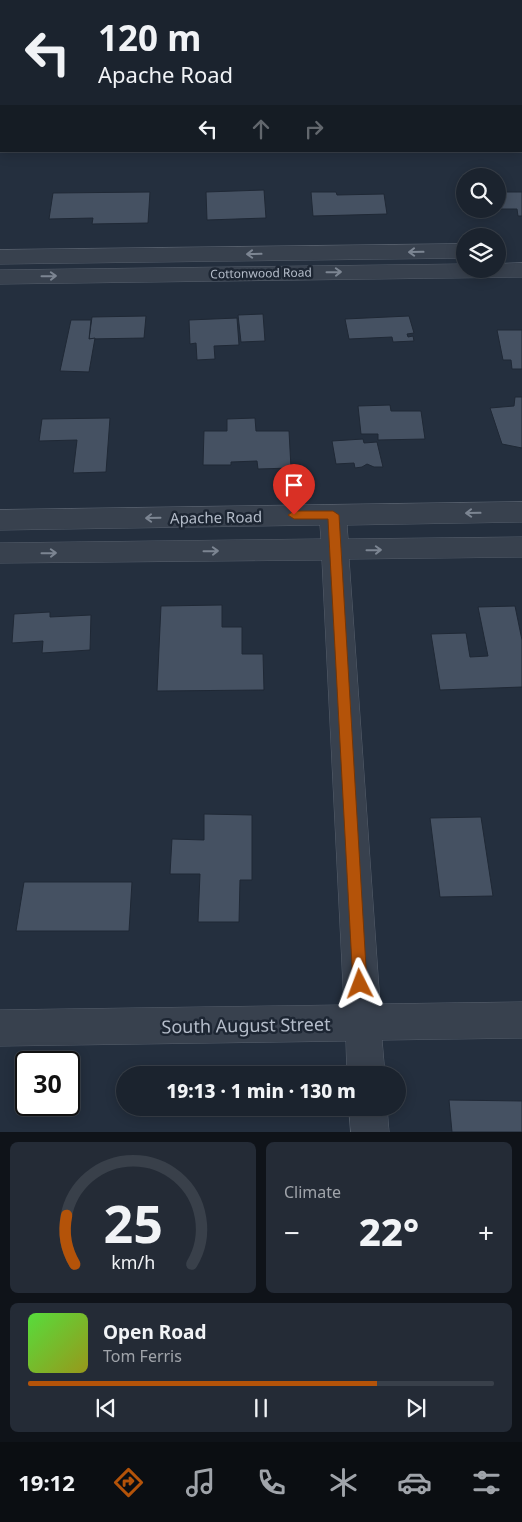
<!DOCTYPE html>
<meta charset="utf-8">
<style>
:root{--surface:#1b232e;--page:#242b36;--text:#f1f3f6;--muted:#a0a4aa;--line:#39404a;--accent:#b45309}
body{margin:0;font-family:"Noto Sans",sans-serif;background:var(--page);color:var(--text);height:100vh;display:flex;flex-direction:column;font-size:19px;white-space:nowrap}
*{box-sizing:border-box;margin:0}
p{font-size:16px;color:var(--muted)}
.icon{flex:none;width:28px;height:28px;fill:none;stroke:currentColor;stroke-width:2;stroke-linecap:round;stroke-linejoin:round}
.map{position:relative;height:1132px;overflow:hidden}
.sheet{display:flex;flex-direction:column;gap:10px;padding:10px;background:#0f1319;flex:1}
.sheet>*{flex:none}
.top-card{position:absolute;left:0px;top:0px;width:522px;height:152px;box-shadow:0 2px 12px #0003,0 0 0 1px var(--line);background:#1b232e;color:var(--text);overflow:hidden}
.tools{position:absolute;left:456px;top:168px;display:grid;gap:10px}
.tools a{display:grid;place-items:center;width:50px;height:50px;border-radius:50%;background:var(--surface);box-shadow:0 2px 12px #0003,0 0 0 1px var(--line);font-size:25px}
.speed{position:absolute;left:15px;top:1051px;display:flex;gap:10px;font-size:25px;font-weight:700;text-align:center}
.speed>*{display:grid;place-content:center;width:65px;height:65px;border-radius:50%;background:var(--surface);box-shadow:0 2px 12px #0003,0 0 0 1px var(--line);line-height:1}
.speed .limit{border:2px solid #111;border-radius:8px;background:#fff;color:#111}
.pin{position:absolute;display:grid;place-items:center;width:42px;height:42px;color:#fff;margin:-51px -21px;border-radius:50% 50% 50% 0;rotate:-45deg;box-shadow:0 0 5px #0007}
.pin .icon{rotate:45deg}
.me{position:absolute;width:55px;margin:-28px;rotate:357deg;stroke-linejoin:round;filter:drop-shadow(0 0 4px #0008)}
.turn{display:flex;align-items:center;gap:18px;height:105px;padding:0 15px;font-size:22px}
.turn .icon{width:65px;height:65px;stroke-width:2.5}
.turn b{display:block;font-size:35px;line-height:42px}
.lanes{display:flex;align-items:center;height:48px;padding:0 15px;background:#0003;justify-content:center;gap:25px;direction:ltr}
.lanes .off{opacity:.35}
.big{font-size:38px;font-weight:800;line-height:1.1}
.sheet .widget{flex:1;display:flex;flex-direction:column;justify-content:center;gap:8px;min-width:0;padding:0 18px;border-radius:8px;background:var(--page)}
.sheet .dial{align-items:center;gap:0}
.dial svg{height:130px;overflow:visible;fill:none;stroke:var(--line);stroke-width:7;stroke-linecap:round;text-anchor:middle}
.dial text{fill:var(--text);stroke:none}
.song{display:flex;align-items:center;gap:15px}
.cover{width:60px;height:60px;border-radius:8px;background:linear-gradient(135deg,hsl(110 70% 55%),hsl(60 70% 35%))}
.played{height:5px;border-radius:2px;background:linear-gradient(90deg,var(--accent) 75%,var(--line) 75%)}
.keys{display:flex;justify-content:space-around;direction:ltr}
.heat{display:flex;justify-content:space-between;align-items:center;font-size:28px;direction:ltr}
.sheet .tiles{flex:1;display:grid;gap:10px;grid-template-columns:1fr 1fr}
.widget:last-child{grid-column:span 2}
.trip{position:absolute;left:116px;top:1066px;width:290px;height:50px;border-radius:25px;background:var(--surface);box-shadow:0 2px 12px #0003,0 0 0 1px var(--line);font-weight:800;line-height:50px;text-align:center}
.dock{display:flex;height:80px;justify-content:space-around;align-items:center;background:#0b0e12;color:var(--muted)}
.dock .icon{width:35px;height:35px}
.dock .on{color:var(--accent)}
.dock b{font-size:22px;color:var(--text)}
.map>svg:first-child{display:block}
.building{fill:#455162;stroke:#1f2835}
.lines{fill:none;stroke-linecap:round;stroke-linejoin:round}
.minor-casing{stroke:#565f6c;stroke-width:1}
.minor{fill:#38414e;fill-rule:evenodd}
.oneway{stroke:#7c8592}
.route{fill:#b45309;stroke:#753606}
.labels{text-anchor:middle;dominant-baseline:central;stroke-width:5;stroke-linejoin:round;paint-order:stroke}
.far-street-label{font-size:12px;fill:#b4bcc9;stroke:#1d2633}
.street-label{font-size:15px;fill:#b4bcc9;stroke:#1d2633}
.near-street-label{font-size:18px;fill:#b4bcc9;stroke:#1d2633}
</style>
<div class="map">
<svg width="522" height="1132" viewBox="0 0 522 1132">
<rect width="100%" height="100%" fill="#242f3e"/>
<!-- building -->
<g class="building">
<polygon points="264,190 266,218 207,220 206,192"/>
<polygon points="150,192 148,223 92,224 93,218 49,219 53,193"/>
<polygon points="311,192 336,192 337,195 384,194 387,214 313,216"/>
<polygon points="498,192 522,192 522,216 518,216 517,209 498,209"/>
<polygon points="469,209 494,209 495,213 470,213"/>
<polygon points="263,314 265,341 241,342 238,315"/>
<polygon points="146,316 144,338 89,339 92,317"/>
<polygon points="409,316 414,333 407,334 408,337 413,336 414,341 393,342 392,337 349,339 345,319"/>
<polygon points="237,318 239,345 214,346 215,359 197,360 196,343 190,344 189,320"/>
<polygon points="71,320 91,320 89,339 95,338 89,372 60,371"/>
<polygon points="497,330 522,330 522,369 512,369 511,360 503,360"/>
<polygon points="515,397 522,397 522,448 502,444 490,408 514,406"/>
<polygon points="390,405 391,411 421,411 425,439 378,440 378,434 361,434 358,406"/>
<polygon points="110,418 106,472 73,473 77,440 39,441 42,419"/>
<polygon points="255,418 256,431 289,431 291,468 258,469 257,461 231,462 231,465 203,465 204,431 227,431 227,419"/>
<polygon points="363,439 364,443 377,442 383,467 374,467 367,464 362,467 355,468 354,463 336,464 332,441"/>
<polygon points="222,605 222,627 242,627 242,654 263,654 264,690 157,691 161,606"/>
<polygon points="515,606 522,640 522,687 440,690 431,634 466,633 470,657 488,656 478,607"/>
<polygon points="50,612 50,617 91,615 90,650 42,653 43,641 12,643 14,614"/>
<polygon points="204,814 252,815 252,880 240,880 239,922 198,922 200,874 170,874 172,839 204,840"/>
<polygon points="481,817 493,896 440,897 430,818"/>
<polygon points="24,882 132,882 129,931 16,931"/>
<polygon points="449,1100 522,1101 522,1132 452,1132"/>
</g>
<g class="lines">
<!-- minor casing -->
<g class="minor-casing">
<g id="minor">
<rect x="521" y="67" width="1" height="10"/>
<polygon points="1,86 1,98 0,99 0,87"/>
<polygon points="465,244 465,258 0,264 0,250"/>
<polygon points="522,263 522,277 0,284 0,270 465,264 465,269 498,269 498,264"/>
<polygon points="522,502 522,522 347,525 348,539 522,537 522,557 349,559 380,1004 522,1002 522,1038 382,1040 385,1075 347,1075 346,1041 0,1046 0,1010 344,1005 322,560 0,563 0,543 321,539 320,525 0,530 0,510"/>
<polygon points="349,1108 387,1108 389,1132 351,1132"/>
</g>
</g>
<!-- minor -->
<use href="#minor" class="minor"/>
</g>
<!-- one-way arrows -->
<defs><path id="oneway-shaft" d="M-6 0H5M1.5-3L5.5 0L1.5 3" fill="none" stroke-width="1.6" stroke-linecap="round" stroke-linejoin="round" transform="scale(1.25)"/></defs>
<g class="oneway">
<use href="#oneway-shaft" transform="translate(416 252) rotate(179)"/>
<use href="#oneway-shaft" transform="translate(254 254) rotate(179)"/>
<use href="#oneway-shaft" transform="translate(334 272) rotate(-1)"/>
<use href="#oneway-shaft" transform="translate(49 276) rotate(-1)"/>
<use href="#oneway-shaft" transform="translate(473 513) rotate(179)"/>
<use href="#oneway-shaft" transform="translate(153 518) rotate(179)"/>
<use href="#oneway-shaft" transform="translate(374 550) rotate(-1)"/>
<use href="#oneway-shaft" transform="translate(211 551) rotate(-1)"/>
<use href="#oneway-shaft" transform="translate(49 553) rotate(-1)"/>
</g>
<!-- route -->
<polygon class="route" points="294,511 333,511 339,515 367,984 365,989 360,991 355,989 353,984 328,519 294,519 288,515"/>
<g class="labels">
<!-- far-street labels -->
<g class="far-street-label">
<text transform="translate(261 273) rotate(-1)">Cottonwood Road</text>
</g>
<!-- street labels -->
<g class="street-label">
<text transform="translate(216 517) rotate(-1)">Apache Road</text>
</g>
<!-- near-street labels -->
<g class="near-street-label">
<text transform="translate(246 1025) rotate(-1)">South August Street</text>
</g>
</g>
</svg>
<div class="tools">
<a><svg class="icon" aria-label="search" viewBox="0 0 24 24"><circle cx="10" cy="10" r="6"/><path d="M15 15l6 6"/></svg></a>
<a><svg class="icon" aria-label="layers" viewBox="0 0 24 24"><path d="M12 4l9 5-9 5-9-5zM3 14l9 5 9-5"/></svg></a>
</div>
<div class="speed"><div class="limit">30</div></div>
<div class="pin" style="left:294px;top:515px;background:#d93025"><svg class="icon" aria-label="arrive" viewBox="0 0 24 24"><path d="M6 21V4h12l-3 4 3 4H6"/></svg></div>
<svg class="me" style="left:360px;top:984px" viewBox="-20 -20 40 40"><path d="M0-17L14 15 0 8-14 15z" fill="#b45309" stroke="#fff" stroke-width="4"/></svg>
<div class="trip">19:13 · 1 min · 130 m</div>
<div class="top-card">
<div class="turn"><svg class="icon" aria-label="left" viewBox="0 0 24 24"><path d="M17 20v-9H6M10 6l-5 5 5 5"/></svg><div><b>120 m</b>Apache Road</div></div>
<div class="lanes"><svg class="icon" aria-label="left" viewBox="0 0 24 24"><path d="M17 20v-9H6M10 6l-5 5 5 5"/></svg><svg class="icon off" aria-label="ahead" viewBox="0 0 24 24"><path d="M12 20V5M6 11l6-6 6 6"/></svg><svg class="icon off" aria-label="right" viewBox="0 0 24 24"><path d="M7 20v-9h11M14 6l5 5-5 5"/></svg></div>
</div>
</div>
<section class="sheet">
<div class="tiles">
<div class="widget dial"><svg viewBox="0 0 100 80">
<path d="M14 69A42 42 0 1 1 86 69"/>
<path d="M14 69A42 42 0 0 1 9 39" stroke="#b45309"/>
<text x="50" y="56" font-size="32" font-weight="700">25</text>
<text x="50" y="72" font-size="11">km/h</text>
</svg></div>
<div class="widget"><p>Climate</p>
<div class="heat"><a>−</a><b class="big">22°</b><a>+</a></div>
</div>
<div class="widget">
<div class="song"><i class="cover"></i><div><b>Open Road</b><p>Tom Ferris</p></div></div>
<div class="played"></div>
<div class="keys"><svg class="icon" aria-label="previous" viewBox="0 0 24 24"><path d="M18 5L8 12l10 7zM5 5v14"/></svg><svg class="icon" aria-label="pause" viewBox="0 0 24 24"><path d="M8 5v14M16 5v14"/></svg><svg class="icon" aria-label="next" viewBox="0 0 24 24"><path d="M6 5l10 7-10 7zM19 5v14"/></svg></div>
</div>
</div>
</section>
<nav class="dock">
<b>19:12</b>
<svg class="icon on" aria-label="directions" viewBox="0 0 24 24"><path d="M12 3l9 9-9 9-9-9zM9 14v-3h6M13 9l2 2-2 2"/></svg>
<svg class="icon" aria-label="music" viewBox="0 0 24 24"><path d="M9 18V5l10-2v13"/><circle cx="6" cy="18" r="3"/><circle cx="16" cy="16" r="3"/></svg>
<svg class="icon" aria-label="phone" viewBox="0 0 24 24"><path d="M5 4h4l2 5-3 2q2 4 5 5l2-3 5 2v4C11 20 4 13 5 4z"/></svg>
<svg class="icon" aria-label="climate" viewBox="0 0 24 24"><path d="M12 3v18M4 7l16 10M4 17L20 7"/></svg>
<svg class="icon" aria-label="car" viewBox="0 0 24 24"><path d="M5 17H2v-5l4-1 3-4h7l3 4 3 1v5h-3M9 17h6M6 11h13"/><circle cx="7" cy="17" r="2"/><circle cx="17" cy="17" r="2"/></svg>
<svg class="icon" aria-label="filters" viewBox="0 0 24 24"><path d="M4 7h16M4 17h16"/><circle cx="9" cy="7" r="2"/><circle cx="15" cy="17" r="2"/></svg>
</nav>
